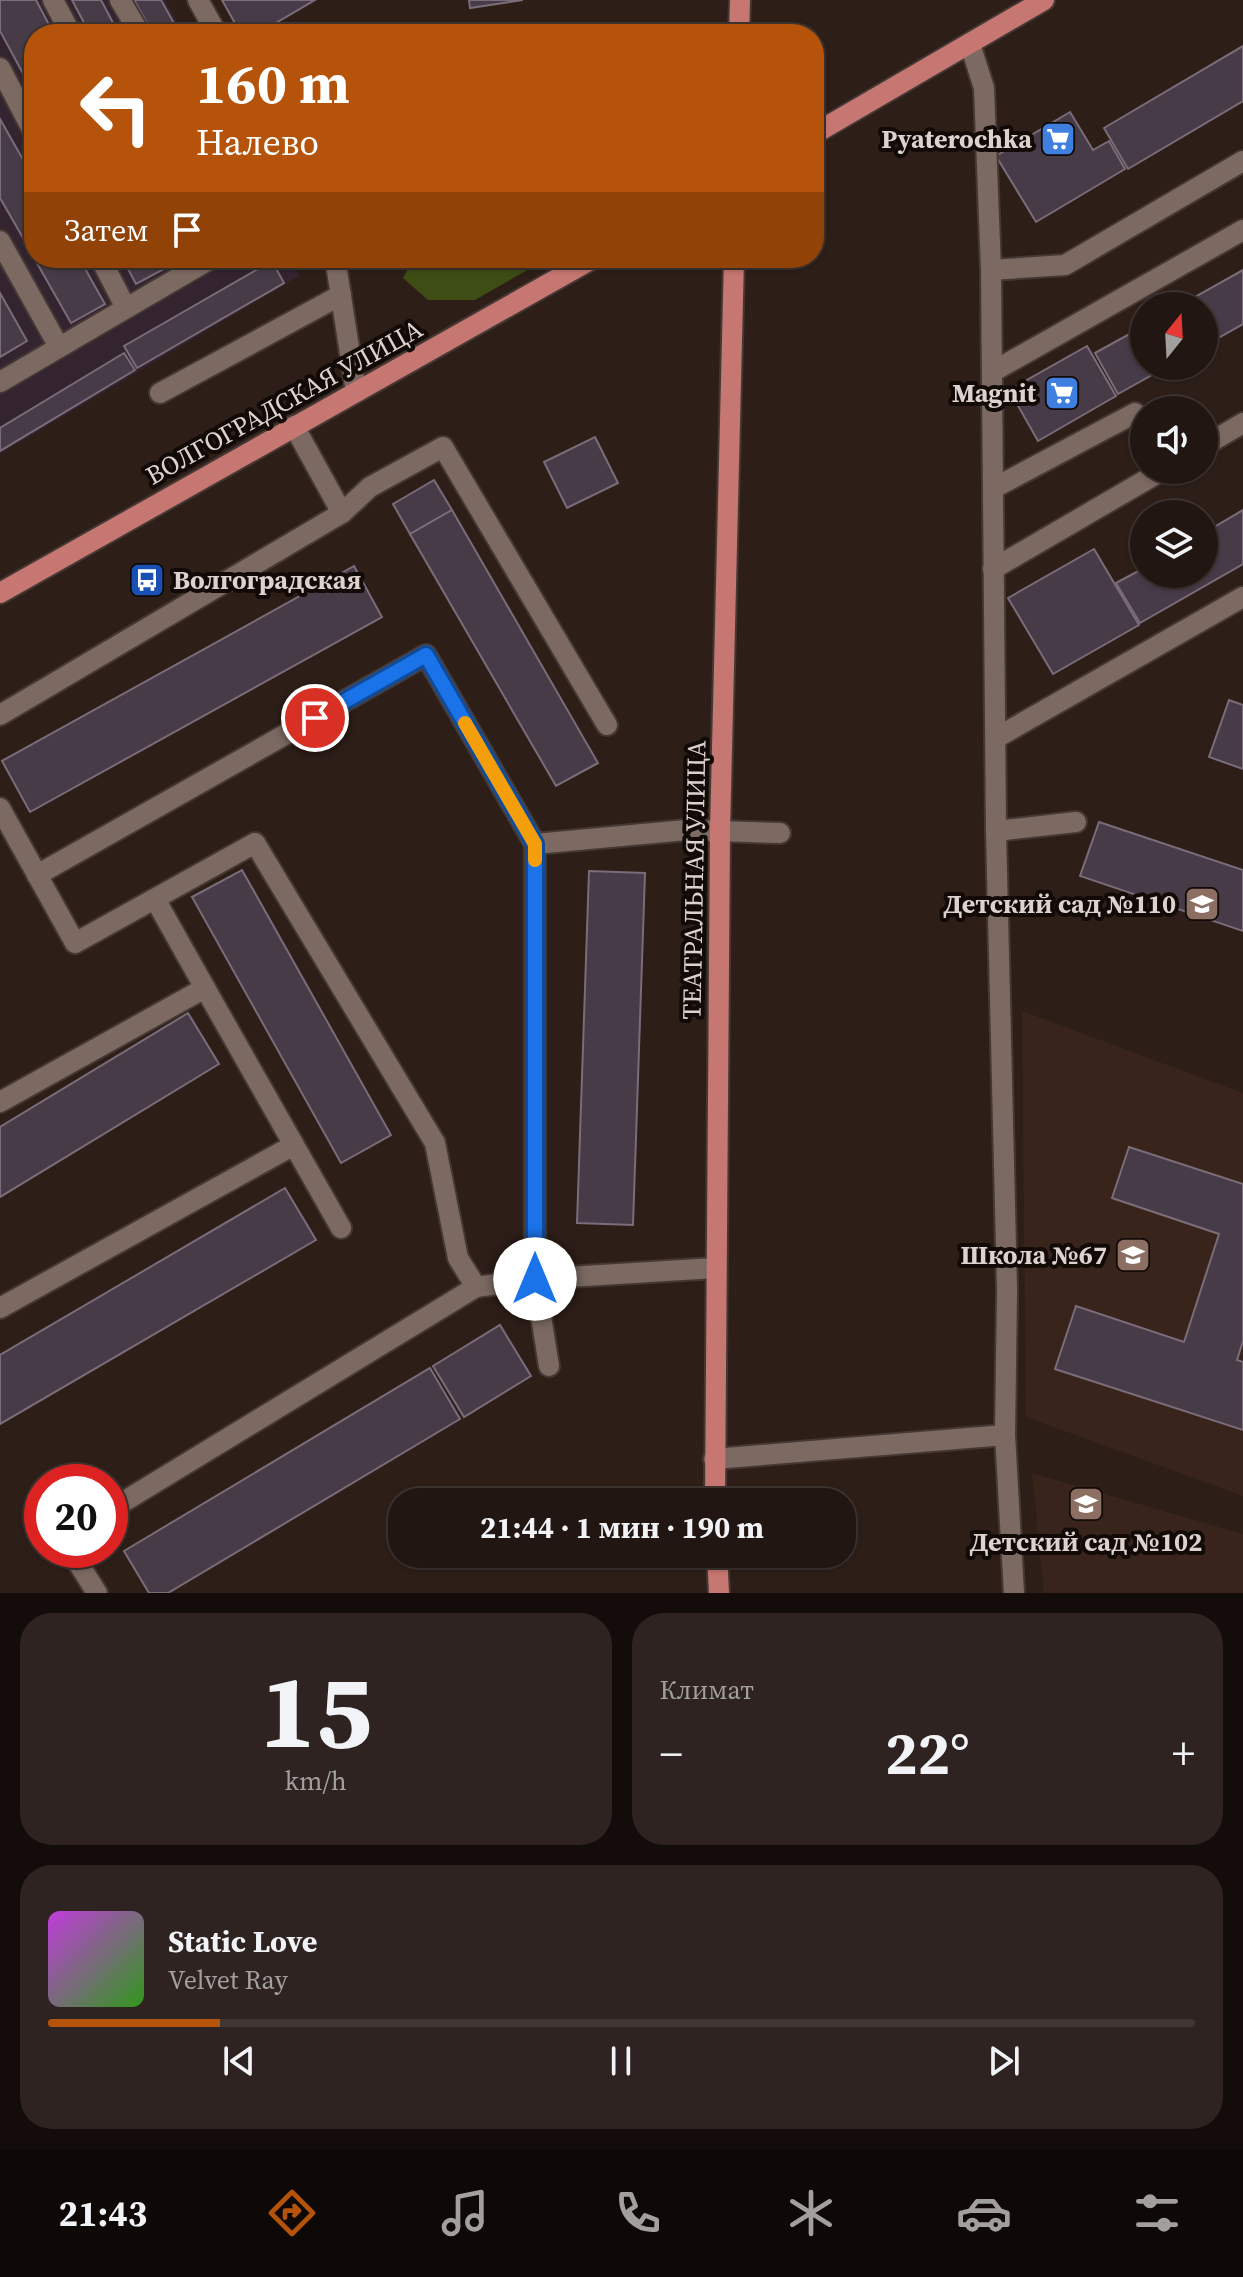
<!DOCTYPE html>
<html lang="ru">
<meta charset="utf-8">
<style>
:root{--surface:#221612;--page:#2e2320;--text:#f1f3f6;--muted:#a29f9f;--line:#3f3532;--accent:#b45309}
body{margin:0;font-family:"Source Serif 4",serif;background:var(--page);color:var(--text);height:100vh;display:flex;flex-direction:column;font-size:30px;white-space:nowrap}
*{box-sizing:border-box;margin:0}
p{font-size:26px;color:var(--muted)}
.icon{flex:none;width:44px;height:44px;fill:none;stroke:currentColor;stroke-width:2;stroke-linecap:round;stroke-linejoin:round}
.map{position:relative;height:1593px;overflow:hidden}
.drawer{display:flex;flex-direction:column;gap:20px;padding:20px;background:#130c0a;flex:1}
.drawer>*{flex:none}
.guide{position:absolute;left:24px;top:24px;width:800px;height:244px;border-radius:32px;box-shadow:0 2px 6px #0004,0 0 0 2px var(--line);background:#b45309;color:#fff;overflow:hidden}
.needle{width:52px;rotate:18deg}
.tools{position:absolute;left:1130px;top:292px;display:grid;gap:16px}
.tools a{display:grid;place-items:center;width:88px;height:88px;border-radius:50%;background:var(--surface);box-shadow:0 2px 6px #0004,0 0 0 2px var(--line);font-size:40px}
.speed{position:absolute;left:24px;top:1464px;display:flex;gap:16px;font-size:40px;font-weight:700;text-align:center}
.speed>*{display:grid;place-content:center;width:104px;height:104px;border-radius:50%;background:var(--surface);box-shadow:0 2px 6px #0004,0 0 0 2px var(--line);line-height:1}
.speed .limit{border:12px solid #d22;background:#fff;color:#111}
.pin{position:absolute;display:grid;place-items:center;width:68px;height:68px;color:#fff;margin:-34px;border:4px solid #fff;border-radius:50%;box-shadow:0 2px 8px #0007}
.me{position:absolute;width:88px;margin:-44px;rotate:0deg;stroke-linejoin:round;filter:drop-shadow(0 0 6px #0008)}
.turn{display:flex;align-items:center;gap:28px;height:168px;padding:0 40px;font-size:36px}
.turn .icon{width:104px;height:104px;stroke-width:2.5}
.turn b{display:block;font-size:56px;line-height:68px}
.then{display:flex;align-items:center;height:76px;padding:0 40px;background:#0003;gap:16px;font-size:30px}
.big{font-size:60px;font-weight:700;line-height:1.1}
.drawer .widget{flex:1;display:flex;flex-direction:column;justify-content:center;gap:12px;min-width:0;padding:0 28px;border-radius:32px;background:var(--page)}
.drawer .dial{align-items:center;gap:0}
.dial b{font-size:104px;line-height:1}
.song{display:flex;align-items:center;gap:24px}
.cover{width:96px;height:96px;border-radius:12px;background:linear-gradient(135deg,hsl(290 70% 55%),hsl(110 70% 35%))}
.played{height:8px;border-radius:4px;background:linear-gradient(90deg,var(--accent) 15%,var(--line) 15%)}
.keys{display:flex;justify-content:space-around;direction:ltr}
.heat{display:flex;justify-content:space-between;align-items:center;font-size:44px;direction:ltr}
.drawer .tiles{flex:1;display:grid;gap:20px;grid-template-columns:1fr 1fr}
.widget:last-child{grid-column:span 2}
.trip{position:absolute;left:388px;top:1488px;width:468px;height:80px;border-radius:32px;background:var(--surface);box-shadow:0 2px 6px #0004,0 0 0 2px var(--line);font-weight:700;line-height:80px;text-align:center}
.menu{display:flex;height:128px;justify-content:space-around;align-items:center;background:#0e0907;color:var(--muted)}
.menu .icon{width:56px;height:56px}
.menu .active{color:var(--accent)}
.menu b{font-size:36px;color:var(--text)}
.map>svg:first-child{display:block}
.built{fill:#39241b}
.industrial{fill:#33242f}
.green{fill:#3e4d14}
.building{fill:#473b47;stroke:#7a6c79;stroke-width:2}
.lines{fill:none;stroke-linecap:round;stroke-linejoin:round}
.minor-casing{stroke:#453834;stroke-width:24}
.major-casing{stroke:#453834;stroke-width:24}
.minor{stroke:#7c6a62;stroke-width:20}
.major{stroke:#c77771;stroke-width:20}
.route-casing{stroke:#114b97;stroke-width:20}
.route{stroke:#1a73e8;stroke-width:14}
.slow{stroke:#f59e0b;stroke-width:14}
.labels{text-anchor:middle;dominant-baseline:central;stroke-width:8;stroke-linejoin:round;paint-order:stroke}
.poi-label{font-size:26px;font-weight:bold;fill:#ddd2ce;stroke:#110a07;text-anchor:end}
.street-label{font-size:26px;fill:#ddd2ce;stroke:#110a07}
</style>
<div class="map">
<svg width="1243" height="1593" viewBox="0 0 1243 1593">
<rect width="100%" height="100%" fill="#2d1e18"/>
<!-- built -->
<g class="built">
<polygon points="1022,1011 1243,1093 1243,1496 1026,1417"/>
<polygon points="1032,1473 1243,1534 1243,1593 1044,1593"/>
</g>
<!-- industrial -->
<polygon class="industrial" points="0,0 165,0 184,34 34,34 34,258 293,258 299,276 0,454"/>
<!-- green -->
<polygon class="green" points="414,258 539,258 536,265 475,300 428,300 403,278"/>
<!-- building -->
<g class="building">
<polygon points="0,0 36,0 54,34 34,34 34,94 0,31"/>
<polygon points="72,0 101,0 119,34 90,34"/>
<polygon points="134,0 161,0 180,34 153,34"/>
<polygon points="222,0 315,0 257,34 241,34"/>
<polygon points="469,0 523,0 470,8"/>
<polygon points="1243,46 1243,101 1128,169 1104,128"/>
<polygon points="1070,112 1093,150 1109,141 1125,169 1036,222 996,156"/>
<polygon points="0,119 34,179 34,257 0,198"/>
<polygon points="34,258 79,258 105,304 71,323"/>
<polygon points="122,258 175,258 177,262 136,284"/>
<polygon points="272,261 284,283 137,368 124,346"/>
<polygon points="1243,270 1243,324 1204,346 1204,306 1179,306"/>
<polygon points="0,293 27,341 0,357"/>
<polygon points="1144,326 1144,366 1168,366 1118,394 1095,353"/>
<polygon points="1087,346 1116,396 1038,441 1009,390"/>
<polygon points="124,353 135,370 0,451 0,428"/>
<polygon points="595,437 618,483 567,508 544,462"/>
<polygon points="434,480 452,510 410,534 393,504"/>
<polygon points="452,510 598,763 556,786 410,534"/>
<polygon points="1243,510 1243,564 1140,623 1116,583 1144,568 1144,574 1204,574 1204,533"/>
<polygon points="1094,549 1139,625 1053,674 1008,598"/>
<polygon points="354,566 382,617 30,812 2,761"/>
<polygon points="1229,700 1243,705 1243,769 1209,757"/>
<polygon points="1099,822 1243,870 1243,931 1080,876"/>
<polygon points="242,870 391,1135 341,1163 192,897"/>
<polygon points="589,871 645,873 633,1225 577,1223"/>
<polygon points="188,1013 219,1064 0,1197 0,1127"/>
<polygon points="1129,1147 1243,1184 1243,1341 1237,1360 1243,1362 1243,1430 1055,1369 1076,1306 1184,1342 1219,1234 1112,1198"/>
<polygon points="285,1188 316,1240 0,1424 0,1355"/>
<polygon points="500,1325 531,1376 464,1417 433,1366"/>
<polygon points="430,1368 460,1419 168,1593 149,1593 124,1551"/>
</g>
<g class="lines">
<!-- minor casing -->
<g class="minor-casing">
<g id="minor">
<polyline points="53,0 71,34"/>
<polyline points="120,0 140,34"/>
<polyline points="198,0 217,34"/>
<polyline points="970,44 984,88 991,270 996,831 1007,1290 1005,1435 1014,1593"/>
<polyline points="0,68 34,133"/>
<polyline points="0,241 59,347"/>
<polyline points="100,258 126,308"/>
<polyline points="335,258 356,392"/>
<polyline points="991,270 1065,265 1243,161"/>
<polyline points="992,372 1243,230"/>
<polyline points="0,382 212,258"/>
<polyline points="160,393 341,295"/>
<polyline points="294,426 342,513"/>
<polyline points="1204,446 1243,423"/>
<polyline points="994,488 1135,413"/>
<polyline points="993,569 1163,470"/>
<polyline points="0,715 342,513 370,487 443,447 607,725"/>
<polyline points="996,738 1243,597"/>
<polyline points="0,808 75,943 255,843 435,1143 458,1258 476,1287 535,1279 715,1268"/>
<polyline points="996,831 1076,822"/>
<polyline points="535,844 686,830 780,833"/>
<polyline points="37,875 426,655 535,844 535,1279 549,1366"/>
<polyline points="205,988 341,1228"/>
<polyline points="0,1102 205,988 155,899"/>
<polyline points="0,1308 294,1145"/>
<polyline points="714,1459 1005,1435"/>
<polyline points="110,1510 476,1287"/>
<polyline points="70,1550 97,1593"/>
</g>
</g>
<!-- major casing -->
<g class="major-casing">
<g id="major">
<polyline points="739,34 740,0"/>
<polyline points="814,134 1044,0"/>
<polyline points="0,593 594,258"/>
<polyline points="715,1502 720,831 734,258"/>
<polyline points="717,1554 719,1593"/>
</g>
</g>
<!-- minor -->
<use href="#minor" class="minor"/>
<!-- major -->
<use href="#major" class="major"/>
</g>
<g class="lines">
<!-- route casing -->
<g class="route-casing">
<polyline id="route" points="315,718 426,655 535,844 535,1279"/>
</g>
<!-- route -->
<use href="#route" class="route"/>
<!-- slow -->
<polyline class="slow" points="465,723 535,844 535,860"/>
</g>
<!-- icons -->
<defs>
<g id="supermarket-square" transform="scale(1.8)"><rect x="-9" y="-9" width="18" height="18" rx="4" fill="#3f7fe0" stroke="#110a07"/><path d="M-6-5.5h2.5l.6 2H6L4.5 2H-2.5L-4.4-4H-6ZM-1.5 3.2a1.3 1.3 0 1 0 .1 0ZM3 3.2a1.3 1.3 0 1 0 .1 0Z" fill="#fff"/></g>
<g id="bus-square" transform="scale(1.8)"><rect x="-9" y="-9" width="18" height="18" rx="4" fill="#1a4fb4" stroke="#110a07"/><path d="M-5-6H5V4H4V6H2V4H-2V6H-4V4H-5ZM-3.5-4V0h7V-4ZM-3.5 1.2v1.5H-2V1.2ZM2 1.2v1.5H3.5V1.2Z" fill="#fff"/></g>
<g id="school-square" transform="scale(1.8)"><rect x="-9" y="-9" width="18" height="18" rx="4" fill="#8d6e63" stroke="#110a07"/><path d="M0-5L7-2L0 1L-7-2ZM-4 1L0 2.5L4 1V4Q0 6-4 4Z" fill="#fff"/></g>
</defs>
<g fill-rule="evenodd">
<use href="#supermarket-square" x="1058" y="139"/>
<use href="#supermarket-square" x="1062" y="393"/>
<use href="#bus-square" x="147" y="580"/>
<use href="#school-square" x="1202" y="904"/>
<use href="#school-square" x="1133" y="1255"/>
<use href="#school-square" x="1086" y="1504"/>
</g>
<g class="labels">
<!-- poi labels -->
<g class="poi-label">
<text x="1032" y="139">Pyaterochka</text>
<text x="1036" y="393">Magnit</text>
<text x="173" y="580" text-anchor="start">Волгоградская</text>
<text x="1176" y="904">Детский сад №110</text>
<text x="1107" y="1255">Школа №67</text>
<text x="1086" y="1542" text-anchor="middle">Детский сад №102</text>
</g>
<!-- street labels -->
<g class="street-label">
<text transform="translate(284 402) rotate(-29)">ВОЛГОГРАДСКАЯ УЛИЦА</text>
<text transform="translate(694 880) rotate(-89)">ТЕАТРАЛЬНАЯ УЛИЦА</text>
</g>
</g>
</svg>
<div class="tools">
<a><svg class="needle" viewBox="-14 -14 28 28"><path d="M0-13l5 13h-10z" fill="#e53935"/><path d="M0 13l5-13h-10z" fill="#a29f9f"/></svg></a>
<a><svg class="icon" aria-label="sound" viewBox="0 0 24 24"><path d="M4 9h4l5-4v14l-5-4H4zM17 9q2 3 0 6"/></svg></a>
<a><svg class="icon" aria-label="layers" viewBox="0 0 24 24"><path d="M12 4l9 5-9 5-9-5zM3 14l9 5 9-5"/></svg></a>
</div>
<div class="speed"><div class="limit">20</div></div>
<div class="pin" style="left:315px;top:718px;background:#d93025"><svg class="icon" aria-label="arrive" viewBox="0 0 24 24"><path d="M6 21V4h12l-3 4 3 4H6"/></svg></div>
<svg class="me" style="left:535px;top:1279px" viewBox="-20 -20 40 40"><circle r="19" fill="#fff"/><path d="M0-13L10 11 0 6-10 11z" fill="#1a73e8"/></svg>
<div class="trip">21:44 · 1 мин · 190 m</div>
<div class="guide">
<div class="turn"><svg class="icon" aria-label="left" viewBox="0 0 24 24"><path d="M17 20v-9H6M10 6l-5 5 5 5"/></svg><div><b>160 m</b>Налево</div></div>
<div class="then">Затем<svg class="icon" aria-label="arrive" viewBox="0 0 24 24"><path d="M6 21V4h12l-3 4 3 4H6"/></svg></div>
</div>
</div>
<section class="drawer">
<div class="tiles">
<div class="widget dial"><b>15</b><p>km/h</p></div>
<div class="widget"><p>Климат</p>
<div class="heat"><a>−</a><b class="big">22°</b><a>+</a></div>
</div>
<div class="widget">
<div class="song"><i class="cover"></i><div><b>Static Love</b><p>Velvet Ray</p></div></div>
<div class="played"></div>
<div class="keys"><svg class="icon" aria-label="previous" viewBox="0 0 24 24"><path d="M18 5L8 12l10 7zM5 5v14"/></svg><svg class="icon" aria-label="pause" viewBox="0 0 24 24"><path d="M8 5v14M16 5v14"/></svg><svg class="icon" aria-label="next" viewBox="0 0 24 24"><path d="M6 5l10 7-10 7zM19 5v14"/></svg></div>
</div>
</div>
</section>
<nav class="menu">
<b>21:43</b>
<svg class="icon active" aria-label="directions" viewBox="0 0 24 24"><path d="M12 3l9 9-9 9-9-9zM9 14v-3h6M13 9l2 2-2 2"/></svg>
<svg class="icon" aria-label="music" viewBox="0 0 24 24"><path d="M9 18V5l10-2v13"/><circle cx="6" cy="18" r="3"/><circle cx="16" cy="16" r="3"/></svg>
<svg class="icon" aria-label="phone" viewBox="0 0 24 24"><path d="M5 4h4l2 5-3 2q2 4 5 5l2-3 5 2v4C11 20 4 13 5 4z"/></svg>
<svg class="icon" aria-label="climate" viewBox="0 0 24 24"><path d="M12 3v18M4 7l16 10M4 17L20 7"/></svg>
<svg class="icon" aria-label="car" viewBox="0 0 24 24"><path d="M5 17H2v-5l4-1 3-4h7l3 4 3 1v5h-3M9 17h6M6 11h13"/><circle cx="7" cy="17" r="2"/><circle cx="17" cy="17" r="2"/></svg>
<svg class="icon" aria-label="filters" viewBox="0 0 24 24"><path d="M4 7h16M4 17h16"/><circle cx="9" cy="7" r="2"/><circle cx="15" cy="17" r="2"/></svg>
</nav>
